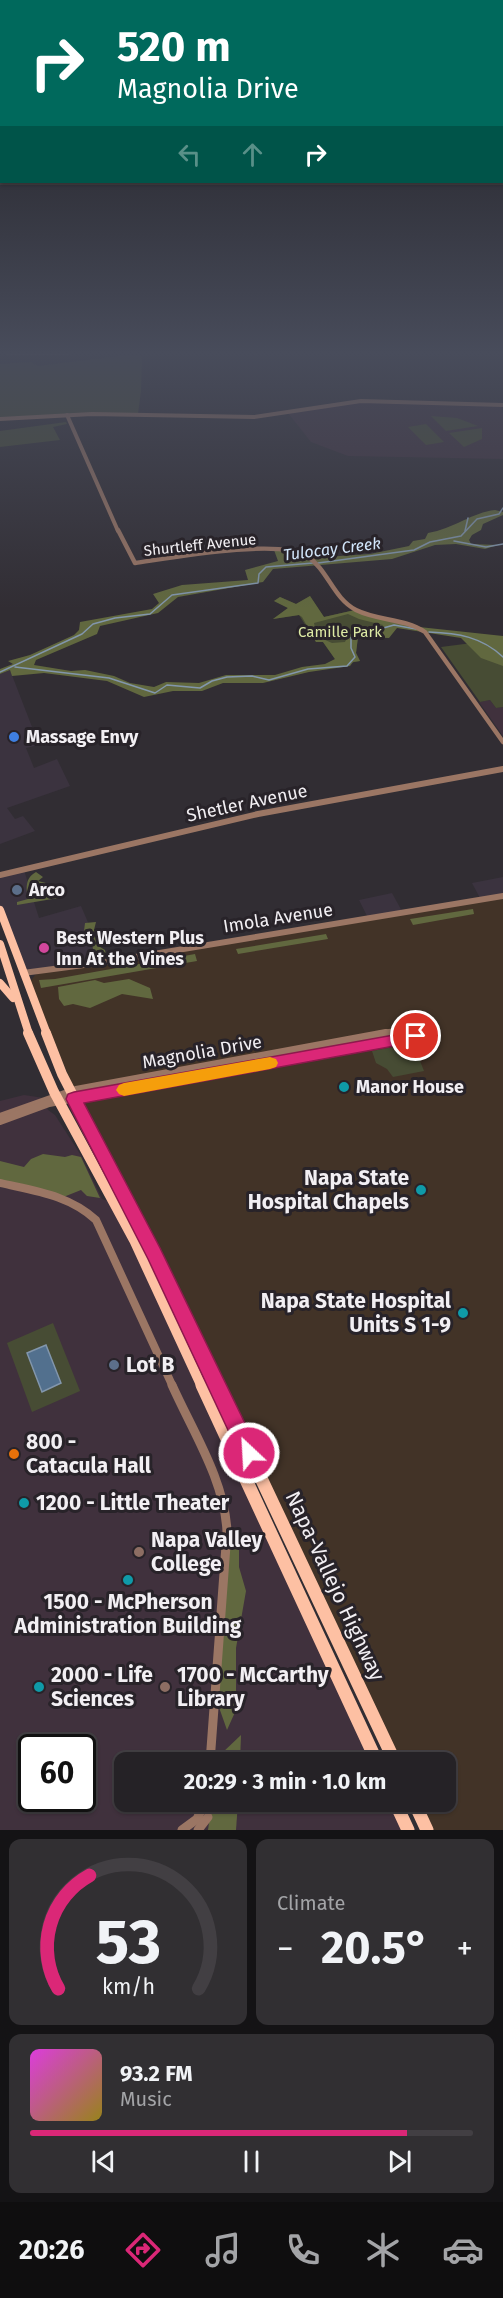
<!DOCTYPE html>
<meta charset="utf-8">
<style>
:root{--surface:#252226;--page:#312f32;--text:#f1f3f6;--muted:#a3a4a7;--line:#423f43;--accent:#db2777}
body{margin:0;font-family:"Fira Sans",sans-serif;background:var(--page);color:var(--text);height:100vh;display:flex;flex-direction:column;font-size:22px;white-space:nowrap}
*{box-sizing:border-box;margin:0}
p{font-size:20px;color:var(--muted)}
.icon{flex:none;width:33px;height:33px;fill:none;stroke:currentColor;stroke-width:2;stroke-linecap:round;stroke-linejoin:round}
.map{position:relative;height:1830px;overflow:hidden}
.sheet{display:flex;flex-direction:column;gap:9px;padding:9px;background:#141315;flex:1}
.sheet>*{flex:none}
.guide{position:absolute;left:0px;top:0px;width:504px;height:183px;box-shadow:0 2px 4px #0004,0 0 0 2px var(--line);background:#00695c;color:#fff;overflow:hidden}
.speed{position:absolute;left:18px;top:1734px;display:flex;gap:12px;font-size:30px;font-weight:700;text-align:center}
.speed>*{display:grid;place-content:center;width:78px;height:78px;border-radius:50%;background:var(--surface);box-shadow:0 2px 4px #0004,0 0 0 2px var(--line);line-height:1}
.speed .limit{border:3px solid #111;border-radius:9px;background:#fff;color:#111}
.pin{position:absolute;display:grid;place-items:center;width:51px;height:51px;color:#fff;margin:-26px;border:3px solid #fff;border-radius:50%;box-shadow:0 2px 6px #0007}
.me{position:absolute;width:66px;margin:-33px;rotate:335deg;stroke-linejoin:round;filter:drop-shadow(0 0 4px #0008)}
.turn{display:flex;align-items:center;gap:21px;height:126px;padding:0 18px;font-size:27px}
.turn .icon{width:78px;height:78px;stroke-width:2.5}
.turn b{display:block;font-size:42px;line-height:51px}
.lanes{display:flex;align-items:center;height:57px;padding:0 18px;background:#0003;justify-content:center;gap:30px;direction:ltr}
.lanes .off{opacity:.35}
.big{font-size:45px;font-weight:700;line-height:1.1}
.sheet .card{flex:1;display:flex;flex-direction:column;justify-content:center;gap:9px;min-width:0;padding:0 21px;border-radius:12px;background:var(--page)}
.sheet .dial{align-items:center;gap:0}
.dial svg{height:156px;overflow:visible;fill:none;stroke:var(--line);stroke-width:7;stroke-linecap:round;text-anchor:middle}
.dial text{fill:var(--text);stroke:none}
.song{display:flex;align-items:center;gap:18px}
.cover{width:72px;height:72px;border-radius:9px;background:linear-gradient(135deg,hsl(300 70% 55%),hsl(50 70% 35%))}
.played{height:6px;border-radius:3px;background:linear-gradient(90deg,var(--accent) 85%,var(--line) 85%)}
.keys{display:flex;justify-content:space-around;direction:ltr}
.heat{display:flex;justify-content:space-between;align-items:center;font-size:33px;direction:ltr}
.sheet .tiles{flex:1;display:grid;gap:9px;grid-template-columns:1fr 1fr}
.card:last-child{grid-column:span 2}
.trip{position:absolute;left:114px;top:1752px;width:342px;height:60px;border-radius:12px;background:var(--surface);box-shadow:0 2px 4px #0004,0 0 0 2px var(--line);font-weight:700;line-height:60px;text-align:center}
.dock{display:flex;height:96px;justify-content:space-around;align-items:center;background:#0f0e0f;color:var(--muted)}
.dock .icon{width:42px;height:42px}
.dock .on{color:var(--accent)}
.dock b{font-size:27px;color:var(--text)}
.map>svg:first-child{display:block}
.built{fill:#3b333f}
.education{fill:#40313d;fill-rule:evenodd}
.medical{fill:#423327}
.green{fill:#474c34}
.forest{fill:#61683f;fill-rule:evenodd}
.water{fill:#52708e;stroke:#8296ac;stroke-width:1.5}
.lines{fill:none;stroke-linecap:round;stroke-linejoin:round}
.stream{stroke:#8296ac;stroke-width:1.5}
.tertiary-far4{stroke:#9b7664;stroke-width:4}
.tertiary-far3{stroke:#9b7664;stroke-width:4.5}
.tertiary-far2{stroke:#9b7664;stroke-width:6}
.tertiary-far1{stroke:#9b7664;stroke-width:8}
.tertiary{stroke:#9b7664;stroke-width:9}
.primary-far2{stroke:#fdc0a3;stroke-width:8}
.primary-far1{stroke:#fdc0a3;stroke-width:10}
.primary{stroke:#fdc0a3;stroke-width:13}
.route{fill:#db2777;stroke:#8e194d;stroke-width:1.5}
.slow{fill:#f59e0b}
.shop-dot{fill:#3f7fe0;stroke:#282329;stroke-width:2}
.service-dot{fill:#5c6f8a;stroke:#282329;stroke-width:2}
.hotel-dot{fill:#d1479c;stroke:#282329;stroke-width:2}
.culture-dot{fill:#0f9aa8;stroke:#282329;stroke-width:2}
.food-dot{fill:#e8710a;stroke:#282329;stroke-width:2}
.education-dot{fill:#8d6e63;stroke:#282329;stroke-width:2}
.labels{text-anchor:middle;dominant-baseline:central;stroke-width:6;stroke-linejoin:round;paint-order:stroke}
.far-street-label{font-size:15px;fill:#f2eff3;stroke:#282329}
.far-park-label{font-size:15px;fill:#dce9a4;stroke:#282329}
.far-water-label{font-size:16px;font-style:italic;fill:#d2e6fb;stroke:#282329}
.poi-label{font-size:18px;font-weight:bold;fill:#f2eff3;stroke:#282329;text-anchor:start}
.street-label{font-size:18px;fill:#f2eff3;stroke:#282329}
.near-poi-label{font-size:21px;font-weight:bold;fill:#f2eff3;stroke:#282329;text-anchor:start}
.near-street-label{font-size:21px;fill:#f2eff3;stroke:#282329}
</style>
<div class="map">
<svg width="503" height="1830" viewBox="0 0 503 1830">
<rect width="100%" height="100%" fill="#312d33"/>
<!-- built -->
<g class="built">
<polygon points="10,670 39,745 26,748 34,768 57,759 70,786 7,808 15,819 23,816 35,831 0,844 0,674"/>
<polygon points="24,870 39,918 81,906 105,962 23,973 0,910 0,875"/>
<polygon points="503,877 503,896 481,900 472,883"/>
<polygon points="392,893 403,913 368,918 359,900"/>
</g>
<!-- education -->
<g class="education">
<polygon points="354,402 501,405 503,414 503,459 348,456 311,442 288,413"/>
<polygon points="490,700 496,708 503,707 503,736 479,702"/>
<path d="M24,1095L44,1098L48,1110L55,1115L82,1157L102,1199L116,1204L377,1762H124V1802H395L405,1830H0V1101ZM32,1748H82V1798H32Z"/>
</g>
<!-- medical -->
<polygon class="medical" points="503,896 503,1830 427,1830 414,1802 446,1802 446,1762 395,1762 96,1143 30,982 35,975 49,969"/>
<!-- green -->
<g class="green">
<polygon points="128,355 140,355 142,358 141,391 138,414 0,417 0,364 31,362 38,366"/>
<polygon points="431,416 457,418 478,426 446,431"/>
<polygon points="66,422 67,424 53,427 60,440 0,447 0,431"/>
<polygon points="426,424 444,442 426,445 408,427"/>
<polygon points="482,428 482,439 464,447 449,433"/>
<polygon points="310,596 324,617 355,610 395,620 384,630 358,637 356,653 360,661 339,665 323,642 316,642 299,615 273,619 288,608 274,601 280,597 296,604"/>
<polygon points="503,639 503,707 496,708 490,700 480,702 441,647"/>
<polygon points="409,1044 415,1048 424,1071 393,1077 387,1069 376,1063 372,1051"/>
<polygon points="53,1323 80,1391 32,1412 7,1343"/>
</g>
<!-- forest -->
<g class="forest">
<path d="M495,510L503,512V515L483,524L481,530L472,535L469,540L471,544L498,545L485,549L456,544L435,545L392,559L273,569L263,582L178,597L158,613L100,626L97,634L36,660L34,665L71,671L85,670L114,676L130,683L154,687L166,682L199,683L226,675H275L302,667L325,664L335,659L323,642H316L302,617L299,615L273,619L288,608L274,601L280,597L296,604L310,596L324,617L355,610L419,627L503,636V666L481,658L461,638L397,628L389,638L358,637L356,653L360,661L353,662L350,666L309,672L263,683H223L202,691H173L144,697L107,681L44,673L12,676L10,670L0,674V669L13,664L8,661L30,655L74,635L79,630L80,622L152,609L159,603L153,594L182,585L248,580L245,570L278,561L274,550H287L310,558L370,554L409,546L413,541L425,539L428,533C453,529 473,512 495,510ZM348,614L359,619L383,625L381,629C367,629 352,627 345,642L332,643L323,639L322,631L315,628L314,623Z"/>
<path d="M36,872L43,877L38,881L46,883L45,895L48,896L62,893L64,897L17,905V902L28,899C26,888 25,878 36,872Z"/>
<polygon points="473,909 474,914 413,925 410,919"/>
<polygon points="96,922 94,930 100,938 106,940 107,944 100,947 105,950 107,959 91,962 87,956 93,949 90,934 84,931 85,923"/>
<polygon points="326,934 328,939 238,954 236,949"/>
<polygon points="195,954 197,961 41,988 39,980 55,979"/>
<polygon points="129,979 150,988 153,999 122,994 90,1008 73,1004 64,1006 59,999 58,987 95,980 104,983"/>
<polygon points="43,1154 65,1157 72,1155 81,1157 100,1198 87,1196 81,1190 61,1198 0,1183 0,1161 24,1167 31,1159"/>
<polygon points="239,1545 239,1567 246,1591 236,1648 236,1710 227,1730 215,1696 227,1547"/>
<polygon points="241,1735 240,1762 220,1762 221,1754"/>
<polygon points="212,1802 238,1802 236,1830 208,1830"/>
</g>
<!-- water -->
<polygon class="water" points="46,1345 61,1383 42,1392 27,1353"/>
<g class="lines">
<!-- stream -->
<g class="stream">
<polyline points="465,531 468,518"/>
<polyline points="454,541 486,547 503,544"/>
<polyline points="318,563 414,550 430,542 461,536 477,519 499,514 503,508"/>
<path d="M429,632C458,633 482,637 503,657"/>
<polyline points="15,667 109,678 155,693 167,685 200,688 212,681 227,677 252,676 269,680 308,669 347,666 355,657 351,648 351,637 394,625 416,629"/>
<polyline points="0,672 82,634 93,624 115,618 150,614 172,595 258,583 259,574 266,567 313,563"/>
</g>
<!-- tertiary-far4 -->
<g class="tertiary-far4">
<polyline points="8,353 68,353"/>
<polyline points="67,415 118,531"/>
<polyline points="0,419 92,414 254,417 361,401 503,405"/>
</g>
<!-- tertiary-far3 -->
<path class="tertiary-far3" d="M118,530L135,563C170,558 279,538 307,556C328,570 333,598 356,610C378,621 404,618 425,632L503,742"/>
<!-- tertiary-far2 -->
<g class="tertiary-far2">
<polyline points="0,875 258,814 503,769"/>
<polyline points="23,973 99,963 503,896"/>
<polyline points="378,1034 412,1028"/>
</g>
<!-- tertiary-far1 -->
<g class="tertiary-far1">
<polyline points="0,1117 76,1090 386,1033"/>
<polyline points="0,1121 49,1103 416,1036"/>
<path d="M0,1183C35,1191 69,1195 96,1220L173,1387"/>
</g>
<!-- tertiary -->
<g class="tertiary">
<path d="M172,1385C193,1432 225,1481 227,1532L210,1762"/>
<polyline points="182,1830 197,1819 205,1802"/>
<polyline points="198,1830 208,1817"/>
</g>
<!-- primary-far2 -->
<g class="primary-far2">
<polyline points="0,910 47,1034"/>
<polyline points="0,944 29,1034"/>
<polyline points="0,983 13,998"/>
</g>
<!-- primary-far1 -->
<g class="primary-far1">
<polyline points="28,1033 54,1092 134,1240 202,1387"/>
<polyline points="46,1033 62,1074 163,1271 218,1387"/>
</g>
<!-- primary -->
<g class="primary">
<polyline points="202,1385 377,1762"/>
<polyline points="217,1385 395,1762"/>
<polyline points="395,1802 408,1830"/>
<polyline points="414,1802 427,1830"/>
</g>
</g>
<!-- sky -->
<linearGradient id="sky" x2="0" y2="1"><stop stop-color="#1b191c"/><stop offset="0.58" stop-color="#484c5b"/><stop offset="1" stop-color="#484c5b" stop-opacity="0"/></linearGradient>
<rect width="503" height="609" fill="url(#sky)"/>
<!-- route -->
<polygon class="route" points="416,1031 421,1032 423,1036 421,1040 416,1042 84,1103 160,1248 256,1446 259,1453 256,1460 249,1463 242,1460 148,1259 66,1099 68,1094 74,1092"/>
<!-- slow -->
<polygon class="slow" points="270,1057 276,1059 278,1063 276,1067 270,1069 124,1096 119,1094 116,1090 119,1085 124,1083"/>
<!-- markers -->
<circle class="shop-dot" cx="14" cy="737" r="6"/>
<g class="service-dot">
<circle cx="17" cy="890" r="6"/>
<circle cx="114" cy="1365" r="6"/>
</g>
<circle class="hotel-dot" cx="44" cy="948" r="6"/>
<g class="culture-dot">
<circle cx="344" cy="1087" r="6"/>
<circle cx="421" cy="1190" r="6"/>
<circle cx="463" cy="1313" r="6"/>
<circle cx="24" cy="1503" r="6"/>
<circle cx="128" cy="1580" r="6"/>
<circle cx="39" cy="1687" r="6"/>
</g>
<circle class="food-dot" cx="14" cy="1454" r="6"/>
<g class="education-dot">
<circle cx="139" cy="1552" r="6"/>
<circle cx="165" cy="1687" r="6"/>
</g>
<g class="labels">
<!-- far-street labels -->
<g class="far-street-label">
<text transform="translate(200 545) rotate(-6)">Shurtleff Avenue</text>
</g>
<!-- far-park labels -->
<g class="far-park-label">
<text x="340" y="632">Camille Park</text>
</g>
<!-- far-water labels -->
<g class="far-water-label">
<text transform="translate(332 549) rotate(-7)">Tulocay Creek</text>
</g>
<!-- poi labels -->
<g class="poi-label">
<text x="26" y="737">Massage Envy</text>
<text x="29" y="890">Arco</text>
<text x="56" y="938">Best Western Plus<tspan x="56" dy="21">Inn At the Vines</tspan></text>
<text x="356" y="1087">Manor House</text>
</g>
<!-- street labels -->
<g class="street-label">
<text transform="translate(247 803) rotate(-12)">Shetler Avenue</text>
<text transform="translate(278 918) rotate(-9)">Imola Avenue</text>
<text transform="translate(202 1052) rotate(-10)">Magnolia Drive</text>
</g>
<!-- near-poi labels -->
<g class="near-poi-label">
<text x="409" y="1178" text-anchor="end">Napa State<tspan x="409" dy="24">Hospital Chapels</tspan></text>
<text x="451" y="1301" text-anchor="end">Napa State Hospital<tspan x="451" dy="24">Units S 1-9</tspan></text>
<text x="126" y="1365">Lot B</text>
<text x="26" y="1442">800 -<tspan x="26" dy="24">Catacula Hall</tspan></text>
<text x="36" y="1503">1200 - Little Theater</text>
<text x="151" y="1540">Napa Valley<tspan x="151" dy="24">College</tspan></text>
<text x="128" y="1602" text-anchor="middle">1500 - McPherson<tspan x="128" dy="24">Administration Building</tspan></text>
<text x="51" y="1675">2000 - Life<tspan x="51" dy="24">Sciences</tspan></text>
<text x="177" y="1675">1700 - McCarthy<tspan x="177" dy="24">Library</tspan></text>
</g>
<!-- near-street labels -->
<g class="near-street-label">
<text transform="translate(335 1586) rotate(65)">Napa-Vallejo Highway</text>
</g>
</g>
</svg>
<div class="speed"><div class="limit">60</div></div>
<div class="pin" style="left:416px;top:1036px;background:#d93025"><svg class="icon" aria-label="arrive" viewBox="0 0 24 24"><path d="M6 21V4h12l-3 4 3 4H6"/></svg></div>
<svg class="me" style="left:249px;top:1453px" viewBox="-20 -20 40 40"><circle r="17" fill="#db2777" stroke="#fff" stroke-width="3"/><path d="M0-11L8 9 0 5-8 9z" fill="#fff"/></svg>
<div class="trip">20:29 · 3 min · 1.0 km</div>
<div class="guide">
<div class="turn"><svg class="icon" aria-label="right" viewBox="0 0 24 24"><path d="M7 20v-9h11M14 6l5 5-5 5"/></svg><div><b>520 m</b>Magnolia Drive</div></div>
<div class="lanes"><svg class="icon off" aria-label="left" viewBox="0 0 24 24"><path d="M17 20v-9H6M10 6l-5 5 5 5"/></svg><svg class="icon off" aria-label="ahead" viewBox="0 0 24 24"><path d="M12 20V5M6 11l6-6 6 6"/></svg><svg class="icon" aria-label="right" viewBox="0 0 24 24"><path d="M7 20v-9h11M14 6l5 5-5 5"/></svg></div>
</div>
</div>
<section class="sheet">
<div class="tiles">
<div class="card dial"><svg viewBox="0 0 100 80">
<path d="M14 69A42 42 0 1 1 86 69"/>
<path d="M14 69A42 42 0 0 1 30 11" stroke="#db2777"/>
<text x="50" y="56" font-size="32" font-weight="700">53</text>
<text x="50" y="72" font-size="11">km/h</text>
</svg></div>
<div class="card"><p>Climate</p>
<div class="heat"><a>−</a><b class="big">20.5°</b><a>+</a></div>
</div>
<div class="card">
<div class="song"><i class="cover"></i><div><b>93.2 FM</b><p>Music</p></div></div>
<div class="played"></div>
<div class="keys"><svg class="icon" aria-label="previous" viewBox="0 0 24 24"><path d="M18 5L8 12l10 7zM5 5v14"/></svg><svg class="icon" aria-label="pause" viewBox="0 0 24 24"><path d="M8 5v14M16 5v14"/></svg><svg class="icon" aria-label="next" viewBox="0 0 24 24"><path d="M6 5l10 7-10 7zM19 5v14"/></svg></div>
</div>
</div>
</section>
<nav class="dock">
<b>20:26</b>
<svg class="icon on" aria-label="directions" viewBox="0 0 24 24"><path d="M12 3l9 9-9 9-9-9zM9 14v-3h6M13 9l2 2-2 2"/></svg>
<svg class="icon" aria-label="music" viewBox="0 0 24 24"><path d="M9 18V5l10-2v13"/><circle cx="6" cy="18" r="3"/><circle cx="16" cy="16" r="3"/></svg>
<svg class="icon" aria-label="phone" viewBox="0 0 24 24"><path d="M5 4h4l2 5-3 2q2 4 5 5l2-3 5 2v4C11 20 4 13 5 4z"/></svg>
<svg class="icon" aria-label="climate" viewBox="0 0 24 24"><path d="M12 3v18M4 7l16 10M4 17L20 7"/></svg>
<svg class="icon" aria-label="car" viewBox="0 0 24 24"><path d="M5 17H2v-5l4-1 3-4h7l3 4 3 1v5h-3M9 17h6M6 11h13"/><circle cx="7" cy="17" r="2"/><circle cx="17" cy="17" r="2"/></svg>
</nav>
